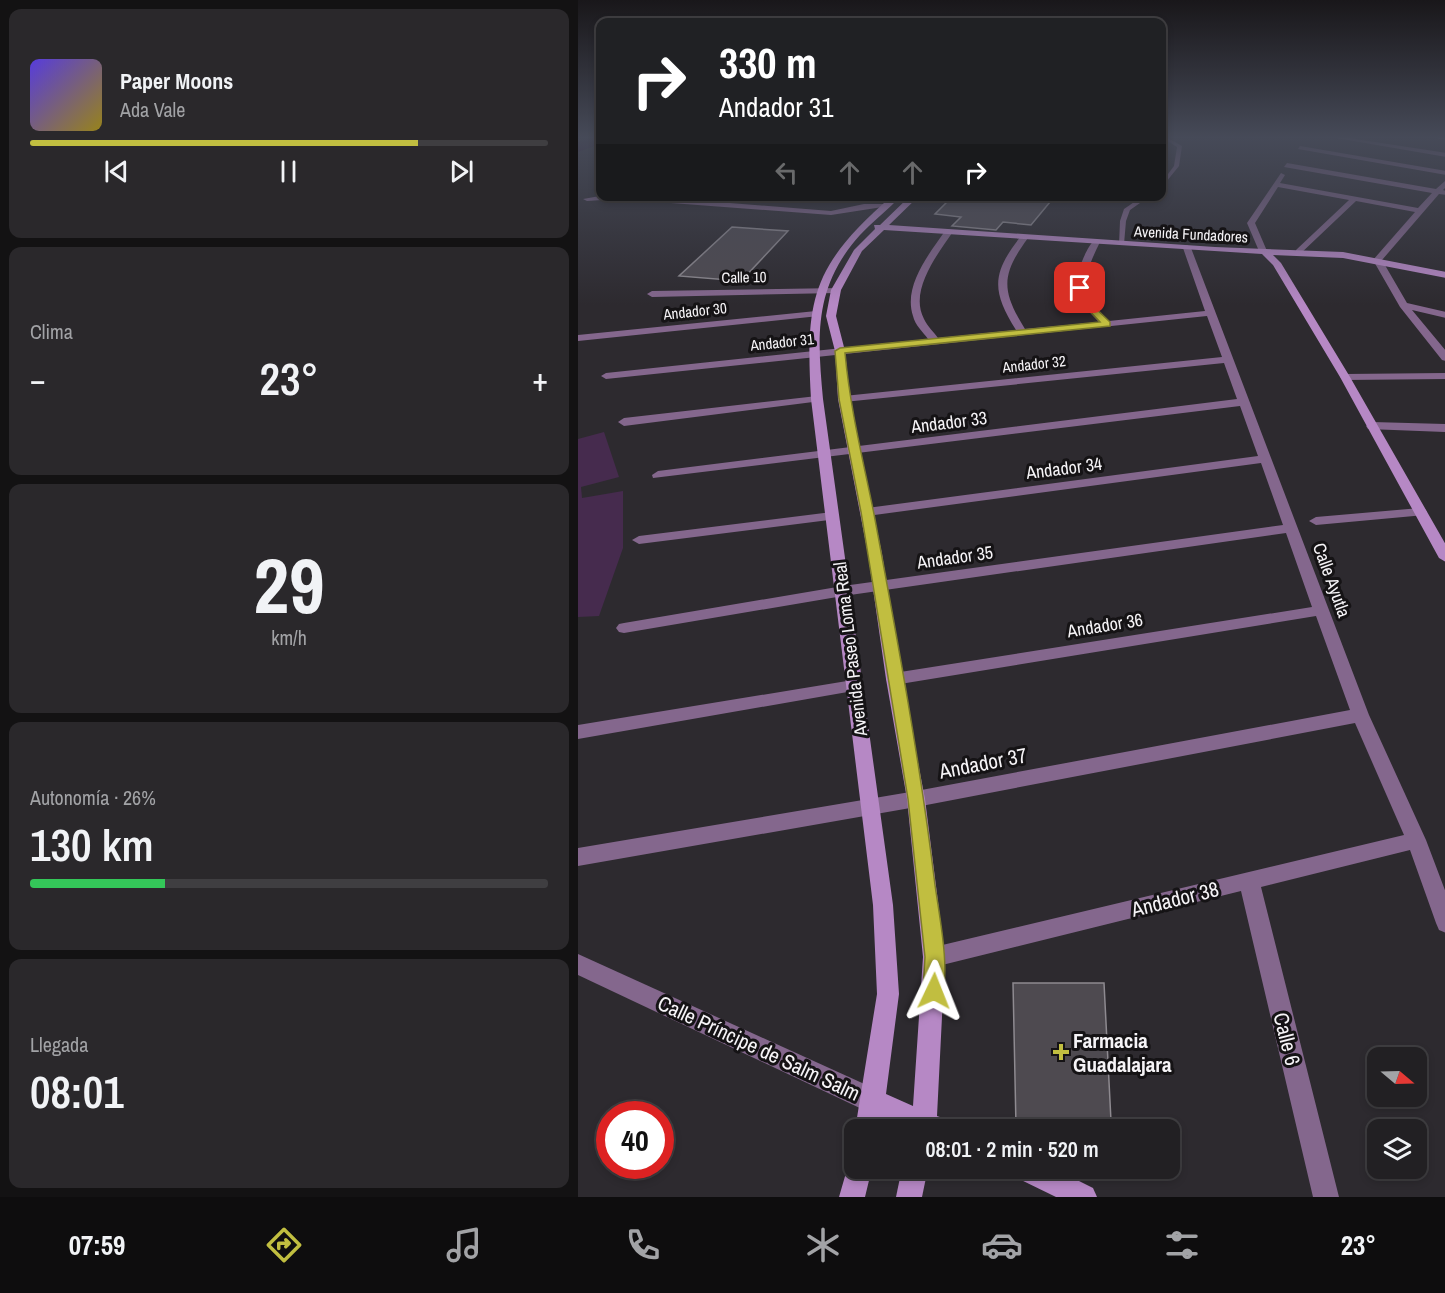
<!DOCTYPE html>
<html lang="es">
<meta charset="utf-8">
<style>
:root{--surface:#222023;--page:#2a282b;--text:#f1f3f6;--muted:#a2a3a6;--line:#3f3e41;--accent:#c1be40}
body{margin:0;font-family:"Archivo Narrow",sans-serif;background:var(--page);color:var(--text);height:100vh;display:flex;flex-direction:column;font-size:22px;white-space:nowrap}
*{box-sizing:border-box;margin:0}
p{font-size:20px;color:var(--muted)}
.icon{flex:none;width:33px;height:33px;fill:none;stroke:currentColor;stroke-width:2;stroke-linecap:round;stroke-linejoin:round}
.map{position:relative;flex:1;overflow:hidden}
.panel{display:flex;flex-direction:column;gap:9px;padding:9px;background:#131213;width:578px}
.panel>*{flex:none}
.banner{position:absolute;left:18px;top:18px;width:570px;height:183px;border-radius:12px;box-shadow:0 3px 9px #0003,0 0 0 2px var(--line);background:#202124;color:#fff;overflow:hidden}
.needle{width:39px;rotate:109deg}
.controls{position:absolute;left:789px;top:1047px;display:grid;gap:12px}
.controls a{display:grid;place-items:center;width:60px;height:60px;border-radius:12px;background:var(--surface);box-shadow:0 3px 9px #0003,0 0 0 2px var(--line);font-size:30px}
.speed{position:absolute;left:18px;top:1101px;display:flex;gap:12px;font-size:30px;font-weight:700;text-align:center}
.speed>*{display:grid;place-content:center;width:78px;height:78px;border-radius:50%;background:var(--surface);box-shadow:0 3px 9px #0003,0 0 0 2px var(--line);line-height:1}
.speed .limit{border:9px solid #d22;background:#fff;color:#111}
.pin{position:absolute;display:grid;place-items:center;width:51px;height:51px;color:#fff;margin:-26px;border-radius:12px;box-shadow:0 3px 9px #0006}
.me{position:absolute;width:66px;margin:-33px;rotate:2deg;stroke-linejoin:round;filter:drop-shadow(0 0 4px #0008)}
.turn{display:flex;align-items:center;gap:21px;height:126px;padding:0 24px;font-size:27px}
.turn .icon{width:78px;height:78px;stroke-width:2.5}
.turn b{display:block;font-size:42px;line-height:51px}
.lanes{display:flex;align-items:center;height:57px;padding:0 24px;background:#0003;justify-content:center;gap:30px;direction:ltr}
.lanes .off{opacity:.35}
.big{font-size:45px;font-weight:600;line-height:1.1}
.panel .tile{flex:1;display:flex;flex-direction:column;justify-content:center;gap:9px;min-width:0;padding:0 21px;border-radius:12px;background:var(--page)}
.panel .dial{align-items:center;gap:0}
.dial b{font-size:78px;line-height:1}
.song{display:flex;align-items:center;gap:18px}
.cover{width:72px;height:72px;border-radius:9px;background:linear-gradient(135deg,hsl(250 70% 55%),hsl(50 70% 35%))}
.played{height:6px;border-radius:3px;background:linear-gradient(90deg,var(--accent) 75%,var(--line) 75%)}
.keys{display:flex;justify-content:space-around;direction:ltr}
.heat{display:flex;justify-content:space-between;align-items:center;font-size:33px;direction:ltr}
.charge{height:9px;border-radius:4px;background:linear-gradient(90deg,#34c759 26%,var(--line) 0)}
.trip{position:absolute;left:266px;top:1119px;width:336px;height:60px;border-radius:12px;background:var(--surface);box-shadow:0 3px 9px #0003,0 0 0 2px var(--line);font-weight:600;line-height:60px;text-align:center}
.tabs{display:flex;height:96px;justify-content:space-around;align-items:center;background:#0e0d0e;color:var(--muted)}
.tabs .icon{width:42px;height:42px}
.tabs .current{color:var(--accent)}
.tabs b{font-size:27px;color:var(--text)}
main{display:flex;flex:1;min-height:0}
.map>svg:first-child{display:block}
.green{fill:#462b4e}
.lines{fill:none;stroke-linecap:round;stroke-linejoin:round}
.river{fill:#290632;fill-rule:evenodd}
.building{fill:#4e4a50;stroke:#8e8a90;stroke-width:1.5}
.lane{fill:#84678d;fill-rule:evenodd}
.street{fill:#84678d;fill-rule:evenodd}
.secondary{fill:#b688c5;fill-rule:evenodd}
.route{fill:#c1be40;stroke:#7d7c2a;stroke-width:1.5}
.poi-dot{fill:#c1be40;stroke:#151315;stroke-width:2}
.labels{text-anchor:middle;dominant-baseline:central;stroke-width:6;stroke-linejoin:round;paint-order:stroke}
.far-street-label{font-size:15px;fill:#f6f4f7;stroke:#151315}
.street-label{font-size:18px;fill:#f6f4f7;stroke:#151315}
.near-street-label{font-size:21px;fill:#f6f4f7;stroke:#151315}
.near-poi-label{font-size:21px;font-weight:bold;fill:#f6f4f7;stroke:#151315;text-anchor:start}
</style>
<main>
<section class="panel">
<div class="tile">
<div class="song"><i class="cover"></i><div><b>Paper Moons</b><p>Ada Vale</p></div></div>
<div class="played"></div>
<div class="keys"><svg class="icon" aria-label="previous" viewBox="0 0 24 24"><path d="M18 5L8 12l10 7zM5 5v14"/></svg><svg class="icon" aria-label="pause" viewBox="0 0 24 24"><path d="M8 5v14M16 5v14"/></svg><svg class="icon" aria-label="next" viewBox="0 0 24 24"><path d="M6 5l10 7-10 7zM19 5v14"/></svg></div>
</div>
<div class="tile"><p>Clima</p>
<div class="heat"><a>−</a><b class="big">23°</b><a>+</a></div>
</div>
<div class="tile dial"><b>29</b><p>km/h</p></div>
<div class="tile"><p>Autonomía · 26%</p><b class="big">130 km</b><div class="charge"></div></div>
<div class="tile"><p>Llegada</p><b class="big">08:01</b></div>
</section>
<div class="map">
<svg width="868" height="1197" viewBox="0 0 868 1197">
<rect width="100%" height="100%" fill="#2d2a2f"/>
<!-- green -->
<polygon class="green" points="26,432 41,477 3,487 4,498 45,491 45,548 21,616 0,617 0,439"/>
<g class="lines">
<!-- river -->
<polygon class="river" points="11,138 22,138 22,144 0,152 0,142"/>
</g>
<!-- building -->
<g class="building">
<polygon points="375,196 477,196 453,225 425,222 418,230 374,226 383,217 357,214"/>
<polygon points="154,227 210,231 163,281 101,276"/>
<polygon points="435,983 526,983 533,1121 438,1126"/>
</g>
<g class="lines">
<!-- lane -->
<g class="lane">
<polygon points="585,138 590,138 604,146 601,166 584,187 584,182 596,166 599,147"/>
<polygon points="565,196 572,196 552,210 548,221 546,244 541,245 542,221 546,209"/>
</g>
<!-- street -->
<g class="street">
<polygon points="758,138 771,138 868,153 868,157"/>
<polygon points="860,138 868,138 868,140 861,139"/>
<polygon points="722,146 868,171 868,175 720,149"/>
<polygon points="709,163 858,189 868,180 868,187 865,190 868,191 868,195 861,194 804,260 829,303 868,312 868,318 834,310 868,351 868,361 864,360 822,307 795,260 837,212 778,201 721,255 718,254 718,250 771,200 700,187 677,223 689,251 685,254 681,251 669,223 703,173 707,175 702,183 840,208 854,193 706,167"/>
<polygon points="22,196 64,196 253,211 286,204 307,204 311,206 253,215 40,199 9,201 5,199"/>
<path d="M370,230L374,233C359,255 331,291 346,319C349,326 356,332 360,338L438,330C413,290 414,273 443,236L450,238C423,275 423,290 447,329L521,322C500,301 492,288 505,259C508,252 512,243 518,239L522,242C504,279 501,291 531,321L627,311L605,248L609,245L613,248L791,715L848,840L868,893V933L861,930L858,923L832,850L683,887L761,1197H735L663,891L356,967L348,964L345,957L348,950L356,947L826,835L777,723L338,807L0,866V848L338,791L772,710L738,616L316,685L310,683L308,679L310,675L316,673L734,607L708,533L265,596L46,633L41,632L38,628L41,624L46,623L265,586L705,525L683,463L289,516L282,512L289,508L680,456L662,406L75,478L74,475L80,471L659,399L646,363L266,402L260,399L266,396L644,357L629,316L28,379L23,376L28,373L350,339C345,332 337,325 335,316C325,286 351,254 367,231Z"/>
<polygon points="261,288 261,292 258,293 74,297 69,294 74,291"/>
<polygon points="238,311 241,312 241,316 0,341 0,335"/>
<polygon points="868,373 868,379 767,380 762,377 767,374"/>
<polygon points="239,396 245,399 243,401 46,426 40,422 46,418"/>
<polygon points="794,422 868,424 868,432 790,429 788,426"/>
<polygon points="842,508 847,509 849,512 847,515 738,525 731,521 738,517"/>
<polygon points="254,512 259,513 261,516 259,519 61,544 54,540 61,536"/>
<polygon points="275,680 281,682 283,686 281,690 0,739 0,725"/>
<polygon points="0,954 304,1092 307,1101 304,1110 295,1113 286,1110 0,975"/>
</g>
<!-- secondary -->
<g class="secondary">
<path d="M314,196H323C310,210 295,221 282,235C236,286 239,335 245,399L315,905L321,994L308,1094L335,1106L345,957L329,799L308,679L290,554L260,399L257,351L248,316L253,290L276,250L297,229L296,225H302L332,196H341L311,225L637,247L765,252L868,272V278L765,258L695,255L703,263L772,377L868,545V562L861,558L762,377L695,265L684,254L306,230L284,251L263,290L258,316L267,351L272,399L304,554L324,679L347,799L367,957L359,1116L373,1121L376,1130H334L304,1117L301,1130H277L299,994L295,905L233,399C227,297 235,265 314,196Z"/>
<polygon points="276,1157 276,1168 294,1168 287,1197 261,1197 272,1159"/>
<polygon points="324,1168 350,1168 344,1197 318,1197"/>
<polygon points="434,1168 475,1168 515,1188 519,1197 478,1197 437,1177"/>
</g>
</g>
<!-- sky -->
<linearGradient id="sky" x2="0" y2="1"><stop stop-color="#19171a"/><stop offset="0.45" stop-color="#464a58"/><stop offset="1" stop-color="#464a58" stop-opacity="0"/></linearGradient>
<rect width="868" height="305" fill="url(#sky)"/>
<!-- route -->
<path class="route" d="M502,285L507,288L510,301L532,322V326L267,353C272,408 285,460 296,514C319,637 342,761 357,885C361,914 373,972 363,998L356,1001L348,998L345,991L347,957L330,799L283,512L261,399L257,351L262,348L522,322L502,301L498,288Z"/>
<!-- markers -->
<path class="poi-dot" d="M480 1043h6v6h6v6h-6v6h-6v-6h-6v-6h6z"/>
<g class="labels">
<!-- far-street labels -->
<g class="far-street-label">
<text transform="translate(613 234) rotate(3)">Avenida Fundadores</text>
<text transform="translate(166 277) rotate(-1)">Calle 10</text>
<text transform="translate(117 311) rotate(-6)">Andador 30</text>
<text transform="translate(204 342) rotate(-6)">Andador 31</text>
<text transform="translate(456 364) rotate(-6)">Andador 32</text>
</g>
<!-- street labels -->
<g class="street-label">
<text transform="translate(371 422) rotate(-7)">Andador 33</text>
<text transform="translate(486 468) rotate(-7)">Andador 34</text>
<text transform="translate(377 557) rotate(-8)">Andador 35</text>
<text transform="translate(754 580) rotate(70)">Calle Ayutla</text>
<text transform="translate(527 625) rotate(-9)">Andador 36</text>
<text transform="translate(272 649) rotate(-97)">Avenida Paseo Loma Real</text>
</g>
<!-- near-street labels -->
<g class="near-street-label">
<text transform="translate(405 763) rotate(-11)">Andador 37</text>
<text transform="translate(597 899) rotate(-14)">Andador 38</text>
<text transform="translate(709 1039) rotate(76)">Calle 6</text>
<text transform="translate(181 1048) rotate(25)">Calle Príncipe de Salm Salm</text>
</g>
<!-- near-poi labels -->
<g class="near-poi-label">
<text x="495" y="1040">Farmacia<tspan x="495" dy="24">Guadalajara</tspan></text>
</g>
</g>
</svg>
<div class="controls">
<a><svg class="needle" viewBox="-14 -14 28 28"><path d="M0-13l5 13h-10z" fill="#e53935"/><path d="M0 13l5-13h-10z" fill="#a2a3a6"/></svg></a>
<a><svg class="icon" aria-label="layers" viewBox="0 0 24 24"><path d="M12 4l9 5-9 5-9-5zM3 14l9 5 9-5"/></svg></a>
</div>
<div class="speed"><div class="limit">40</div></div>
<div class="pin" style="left:502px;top:288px;background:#d93025"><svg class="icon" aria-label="arrive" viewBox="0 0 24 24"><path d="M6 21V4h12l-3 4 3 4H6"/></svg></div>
<svg class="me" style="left:356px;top:991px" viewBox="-20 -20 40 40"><path d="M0-17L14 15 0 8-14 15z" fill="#c1be40" stroke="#fff" stroke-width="4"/></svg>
<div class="trip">08:01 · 2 min · 520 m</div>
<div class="banner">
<div class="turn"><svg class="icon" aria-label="right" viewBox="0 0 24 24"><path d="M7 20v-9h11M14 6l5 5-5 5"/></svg><div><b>330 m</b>Andador 31</div></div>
<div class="lanes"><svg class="icon off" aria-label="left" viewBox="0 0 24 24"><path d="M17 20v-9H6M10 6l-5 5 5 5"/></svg><svg class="icon off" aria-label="ahead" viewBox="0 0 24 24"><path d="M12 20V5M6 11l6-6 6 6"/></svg><svg class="icon off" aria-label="ahead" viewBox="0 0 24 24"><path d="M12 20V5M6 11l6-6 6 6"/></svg><svg class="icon" aria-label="right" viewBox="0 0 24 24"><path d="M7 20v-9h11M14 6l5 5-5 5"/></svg></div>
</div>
</div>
</main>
<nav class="tabs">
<b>07:59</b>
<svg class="icon current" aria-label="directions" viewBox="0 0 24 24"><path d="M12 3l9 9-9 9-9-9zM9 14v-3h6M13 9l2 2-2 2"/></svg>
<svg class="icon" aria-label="music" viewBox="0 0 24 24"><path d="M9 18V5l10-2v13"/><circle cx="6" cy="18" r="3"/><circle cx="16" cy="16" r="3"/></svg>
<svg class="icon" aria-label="phone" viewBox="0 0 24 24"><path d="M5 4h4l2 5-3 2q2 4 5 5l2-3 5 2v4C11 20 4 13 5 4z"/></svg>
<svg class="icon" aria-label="climate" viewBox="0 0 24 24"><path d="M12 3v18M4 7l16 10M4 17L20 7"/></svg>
<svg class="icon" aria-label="car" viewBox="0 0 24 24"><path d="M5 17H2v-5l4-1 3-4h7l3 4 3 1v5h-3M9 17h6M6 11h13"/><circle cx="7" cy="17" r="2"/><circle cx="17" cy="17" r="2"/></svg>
<svg class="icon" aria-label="filters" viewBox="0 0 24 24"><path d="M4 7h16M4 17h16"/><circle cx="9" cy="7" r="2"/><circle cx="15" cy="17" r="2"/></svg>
<b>23°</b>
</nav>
